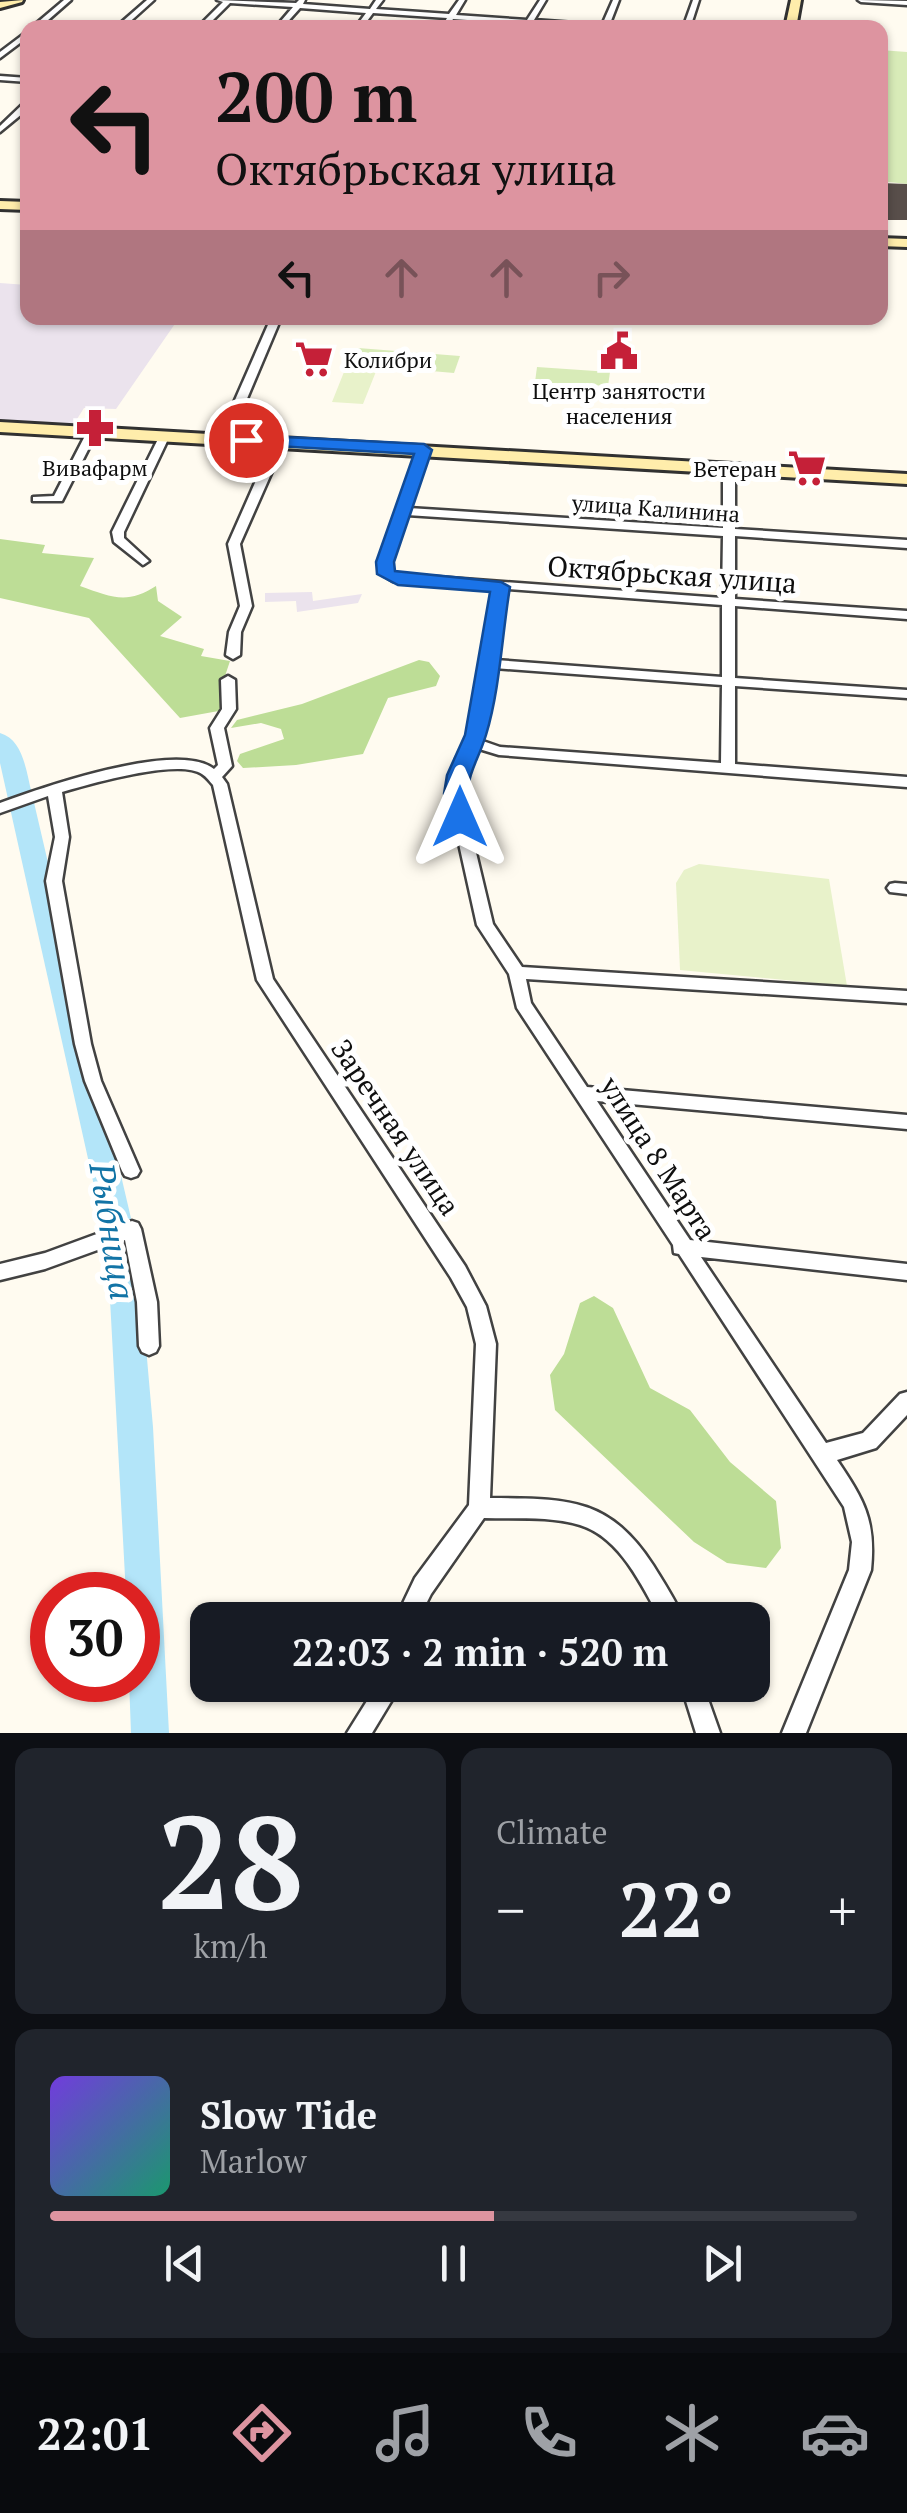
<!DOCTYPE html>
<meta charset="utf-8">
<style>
:root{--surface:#171b24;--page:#20242c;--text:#f1f3f6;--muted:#9ea1a6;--line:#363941;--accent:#dd94a0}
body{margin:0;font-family:"PT Serif",serif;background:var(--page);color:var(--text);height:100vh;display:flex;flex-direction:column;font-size:38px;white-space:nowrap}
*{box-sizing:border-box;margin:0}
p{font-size:32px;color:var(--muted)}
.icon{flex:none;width:55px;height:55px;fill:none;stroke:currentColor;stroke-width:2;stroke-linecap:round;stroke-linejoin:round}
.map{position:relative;height:1733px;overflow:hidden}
.details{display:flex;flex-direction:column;gap:15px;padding:15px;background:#0d0f14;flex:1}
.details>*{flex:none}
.guide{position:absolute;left:20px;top:20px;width:868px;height:305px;border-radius:20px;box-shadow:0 2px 8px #0004;background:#dd94a0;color:#111;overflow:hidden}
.speed{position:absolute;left:30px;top:1572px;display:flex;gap:20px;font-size:50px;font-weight:700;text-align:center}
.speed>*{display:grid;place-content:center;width:130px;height:130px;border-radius:50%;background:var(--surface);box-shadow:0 2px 8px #0004;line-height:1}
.speed .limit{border:15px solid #d22;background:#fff;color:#111}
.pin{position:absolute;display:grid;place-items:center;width:85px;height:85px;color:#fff;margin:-42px;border:5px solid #fff;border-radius:50%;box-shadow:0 2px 10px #0007}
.me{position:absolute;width:110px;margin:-55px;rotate:0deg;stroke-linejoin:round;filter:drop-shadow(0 0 8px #0008)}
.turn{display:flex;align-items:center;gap:35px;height:210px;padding:0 30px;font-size:45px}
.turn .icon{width:130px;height:130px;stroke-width:2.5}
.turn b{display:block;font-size:70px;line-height:85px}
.lanes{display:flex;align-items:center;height:95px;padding:0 30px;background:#0003;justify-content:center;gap:50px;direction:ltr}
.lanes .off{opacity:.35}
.big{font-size:75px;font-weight:800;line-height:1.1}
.details .widget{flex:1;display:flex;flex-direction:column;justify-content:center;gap:15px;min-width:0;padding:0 35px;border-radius:20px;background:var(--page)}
.details .dial{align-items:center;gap:0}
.dial b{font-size:130px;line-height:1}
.song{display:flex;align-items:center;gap:30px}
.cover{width:120px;height:120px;border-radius:15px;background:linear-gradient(135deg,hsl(260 70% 55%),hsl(160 70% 35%))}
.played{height:10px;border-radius:5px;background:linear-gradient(90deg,var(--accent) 55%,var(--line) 55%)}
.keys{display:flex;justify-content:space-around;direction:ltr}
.heat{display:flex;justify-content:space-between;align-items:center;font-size:55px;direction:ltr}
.details .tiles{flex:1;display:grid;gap:15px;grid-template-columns:1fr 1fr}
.widget:last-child{grid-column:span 2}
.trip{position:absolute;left:190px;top:1602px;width:580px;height:100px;border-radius:20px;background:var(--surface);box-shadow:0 2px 8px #0004;font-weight:800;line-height:100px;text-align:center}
.tabs{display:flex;height:160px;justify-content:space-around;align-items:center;background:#090b0e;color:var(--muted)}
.tabs .icon{width:70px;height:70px}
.tabs .selected{color:var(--accent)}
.tabs b{font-size:45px;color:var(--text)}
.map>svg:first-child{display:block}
.industrial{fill:#ebe3ed}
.green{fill:#d8ebb8}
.forest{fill:#bddd96}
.pitch{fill:#e8f2ca}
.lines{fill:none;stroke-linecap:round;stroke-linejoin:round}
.river{fill:#b3e5f9;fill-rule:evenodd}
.building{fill:#584e4a}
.street-casing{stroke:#424242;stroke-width:5}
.secondary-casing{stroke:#313131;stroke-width:6}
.street{fill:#fff;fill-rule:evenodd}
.secondary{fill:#ffedab;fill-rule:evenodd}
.route{fill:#1a73e8;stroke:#114b97;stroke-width:2.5}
.labels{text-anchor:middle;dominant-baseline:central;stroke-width:10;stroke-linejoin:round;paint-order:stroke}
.far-poi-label{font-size:22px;fill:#0f0f0f;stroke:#fff}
.far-street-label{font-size:22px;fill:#0f0f0f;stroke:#fff}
.street-label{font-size:28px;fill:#0f0f0f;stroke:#fff}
.near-water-label{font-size:35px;font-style:italic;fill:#1274a6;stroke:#fff}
</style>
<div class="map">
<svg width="907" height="1733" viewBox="0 0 907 1733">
<rect width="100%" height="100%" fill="#fffbf0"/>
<!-- industrial -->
<g class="industrial">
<polygon points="0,283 27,285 28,318 179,318 116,409 84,408 72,427 0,423"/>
<polygon points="312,592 313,601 362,594 358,603 297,612 296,601 265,602 265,593"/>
</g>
<!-- green -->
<g class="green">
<polygon points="880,50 907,52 907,184 880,181"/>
<polygon points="358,348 460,356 454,373 351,364"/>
<polygon points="537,367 610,372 608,386 535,382"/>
</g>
<!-- forest -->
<g class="forest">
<path d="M0,539L45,545L42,553L94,558L80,586C111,597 127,605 156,586L158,601L182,617L160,636L204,649L201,656L230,661L221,688L224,710L180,718L89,618L0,598Z"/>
<polygon points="419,660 429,662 440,676 436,686 388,698 363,754 296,765 243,768 237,761 240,754 284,739 281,729 261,723 231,728 237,720 302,704"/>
<polygon points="594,1296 613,1308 650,1388 690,1410 730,1462 776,1501 781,1548 766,1568 727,1563 694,1542 555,1410 550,1375 564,1354 580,1303"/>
</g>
<!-- pitch -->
<g class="pitch">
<polygon points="346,367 377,369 363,404 332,402"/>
<polygon points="699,864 829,879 847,986 680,970 676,883 684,870"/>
</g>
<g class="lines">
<!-- river -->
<path class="river" d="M0,733C24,740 26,772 32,794L137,1244L153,1427L169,1733H131L129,1680H138V1595H126L107,1244L0,763Z"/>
</g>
<!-- building -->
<polygon class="building" points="880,183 907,184 907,220 888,220"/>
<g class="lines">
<!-- street casing -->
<g class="street-casing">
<g id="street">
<polygon points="64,0 71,0 39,28 31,28"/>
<polygon points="147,0 154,0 123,28 115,28"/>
<polygon points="217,0 296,3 299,0 305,0 303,4 370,9 376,0 383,0 376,9 449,14 459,0 465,0 456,15 527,20 540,0 546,0 534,20 602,25 613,0 619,0 609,26 612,28 532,25 530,28 523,28 525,24 453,19 448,28 441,28 447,18 373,13 362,28 355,28 366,13 300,8 282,28 275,28 293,7 230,3 205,28 197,28 223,2"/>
<polygon points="693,0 699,0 690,28 683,28"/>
<polygon points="858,0 907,1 907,5 861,2"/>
<polygon points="28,31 28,37 0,58 0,52"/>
<polygon points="0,76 28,78 28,82 0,80"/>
<polygon points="25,102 28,102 28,109 0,132 0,126"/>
<polygon points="271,318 281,318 230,439 228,441 220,441 218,439"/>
<polygon points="92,429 97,432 62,501 33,501 33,497 54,496 87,432"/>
<polygon points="165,432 170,435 124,532 124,538 149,561 143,565 114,542 112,532 160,435"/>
<polygon points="279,439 285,442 240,544 252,606 241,632 240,655 233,659 226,655 229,632 240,606 228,544 273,442"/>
<path d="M424,446L430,449L409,508L723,528V467L729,464L735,467V529L907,540V548L735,536V599L907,611V619L735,606V678L907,690V698L735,686V764L907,777V787L499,755L476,748L470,759L462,794L493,924L522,967L907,991V1003L526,979L531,1003L587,1087L907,1115V1129L597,1101L690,1240L907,1264V1280L701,1257L826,1443L863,1433L900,1394L907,1392V1415L876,1448L837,1460C864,1500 876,1520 871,1570L806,1733H782L849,1570L852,1542L844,1507L679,1254L674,1253L673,1245L517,1008L509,974L477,925L448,794L456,759L469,735L495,588L393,581L380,573L379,562L418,449ZM407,515L723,536L722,598L396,574L392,571L391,562ZM507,589L722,605V677L495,660ZM494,668L722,685L721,763L500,747L480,740Z"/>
<path d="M228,676L235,680L236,709L224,728L232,766L222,777L227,784L273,979L465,1266L486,1306L496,1344L490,1498C566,1499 608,1496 653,1565C664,1583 676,1601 684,1620H661C642,1586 620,1537 580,1525C550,1516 515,1519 484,1518L431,1594L418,1620H395L415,1578L469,1505L476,1344L467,1307L451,1278L257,980L213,785C210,782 207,777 202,774C179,758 89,784 62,792L69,837L62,881L91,1044L101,1081L140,1171L137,1176L131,1178L125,1176L122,1171L85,1081L75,1044L46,881L55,837L48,796L0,813V803C41,788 177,740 214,769L218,765L210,728L222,709L221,680Z"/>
<polygon points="895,883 907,884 907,894 890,892 887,888 890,884"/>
<polygon points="132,1221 138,1223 141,1229 157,1302 159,1346 156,1352 149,1355 142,1352 139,1346 137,1302 125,1240 45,1269 0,1280 0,1264 45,1253"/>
<polygon points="377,1685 401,1685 372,1733 347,1733"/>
<polygon points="681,1685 703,1685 720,1733 696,1733"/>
</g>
</g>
<!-- secondary casing -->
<g class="secondary-casing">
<g id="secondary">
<polygon points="23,0 22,2 0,8 0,2"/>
<polygon points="791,0 801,0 796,28 785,28"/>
<polygon points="0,201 28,202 28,210 0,209"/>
<polygon points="880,238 907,239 907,247 880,246"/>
<polygon points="0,422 907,474 907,484 0,432"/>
</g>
</g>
<!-- street -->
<use href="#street" class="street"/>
<!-- secondary -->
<use href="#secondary" class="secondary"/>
</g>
<!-- route -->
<path class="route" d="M246,435L424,444L432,450L394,562L395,571L501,582L510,587C502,635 500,689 486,735C475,770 462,777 471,817L468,822H452L444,794L447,775L465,735L490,592L398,585L377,574L376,562L414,454L240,444L238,440Z"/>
<!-- icons -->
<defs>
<g id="civic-bare" transform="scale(3)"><path d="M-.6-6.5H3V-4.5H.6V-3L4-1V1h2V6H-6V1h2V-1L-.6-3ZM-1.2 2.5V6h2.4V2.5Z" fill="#c52038" stroke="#fff" stroke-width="2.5" paint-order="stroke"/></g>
<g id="supermarket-bare" transform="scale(3)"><path d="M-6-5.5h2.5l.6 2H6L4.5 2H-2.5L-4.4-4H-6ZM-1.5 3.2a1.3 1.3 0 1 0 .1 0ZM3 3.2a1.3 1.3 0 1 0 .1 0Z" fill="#c52038" stroke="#fff" stroke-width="2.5" paint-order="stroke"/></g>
<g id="pharmacy-bare" transform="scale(3)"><path d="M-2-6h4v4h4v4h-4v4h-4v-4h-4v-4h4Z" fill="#c52038" stroke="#fff" stroke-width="2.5" paint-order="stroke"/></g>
</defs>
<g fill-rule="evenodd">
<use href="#civic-bare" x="619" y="351"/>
<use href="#supermarket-bare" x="314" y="359"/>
<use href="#pharmacy-bare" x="95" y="428"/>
<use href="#supermarket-bare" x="807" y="468"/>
</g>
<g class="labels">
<!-- far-poi labels -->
<g class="far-poi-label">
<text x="344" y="359" text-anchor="start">Колибри</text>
<text x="619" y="390">Центр занятости<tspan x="619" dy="25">населения</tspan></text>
<text x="95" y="467">Вивафарм</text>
<text x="777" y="468" text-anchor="end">Ветеран</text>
</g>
<!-- far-street labels -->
<g class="far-street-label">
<text transform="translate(656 508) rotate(4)">улица Калинина</text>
</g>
<!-- street labels -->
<g class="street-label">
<text transform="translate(672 574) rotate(4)">Октябрьская улица</text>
<text transform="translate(396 1127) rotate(56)">Заречная улица</text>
<text transform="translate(659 1158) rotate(57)">улица 8 Марта</text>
</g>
<!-- near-water labels -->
<g class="near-water-label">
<text transform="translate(113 1231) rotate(81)">Рыбница</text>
</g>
</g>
</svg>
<div class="speed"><div class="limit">30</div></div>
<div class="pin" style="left:246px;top:440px;background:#d93025"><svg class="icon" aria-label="arrive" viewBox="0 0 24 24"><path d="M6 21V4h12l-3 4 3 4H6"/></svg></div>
<svg class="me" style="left:460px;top:817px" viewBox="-20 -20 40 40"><path d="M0-17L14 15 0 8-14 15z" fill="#1a73e8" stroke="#fff" stroke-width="4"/></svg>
<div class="trip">22:03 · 2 min · 520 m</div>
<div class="guide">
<div class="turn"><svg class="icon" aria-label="left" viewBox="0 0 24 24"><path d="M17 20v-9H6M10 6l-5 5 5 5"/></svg><div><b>200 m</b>Октябрьская улица</div></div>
<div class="lanes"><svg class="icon" aria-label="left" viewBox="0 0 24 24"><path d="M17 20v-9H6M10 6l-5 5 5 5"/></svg><svg class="icon off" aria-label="ahead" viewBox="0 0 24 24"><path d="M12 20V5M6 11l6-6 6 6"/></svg><svg class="icon off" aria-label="ahead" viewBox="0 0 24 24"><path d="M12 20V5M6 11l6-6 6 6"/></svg><svg class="icon off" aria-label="right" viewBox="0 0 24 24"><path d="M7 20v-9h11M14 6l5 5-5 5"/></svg></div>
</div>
</div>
<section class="details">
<div class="tiles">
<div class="widget dial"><b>28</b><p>km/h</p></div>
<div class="widget"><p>Climate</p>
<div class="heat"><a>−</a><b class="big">22°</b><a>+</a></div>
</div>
<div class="widget">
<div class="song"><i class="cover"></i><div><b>Slow Tide</b><p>Marlow</p></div></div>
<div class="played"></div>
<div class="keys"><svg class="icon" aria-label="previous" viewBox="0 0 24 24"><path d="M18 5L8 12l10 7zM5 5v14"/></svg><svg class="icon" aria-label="pause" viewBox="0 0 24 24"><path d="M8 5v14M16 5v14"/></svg><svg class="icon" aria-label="next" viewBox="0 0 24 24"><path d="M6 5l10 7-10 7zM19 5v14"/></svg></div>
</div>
</div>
</section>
<nav class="tabs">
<b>22:01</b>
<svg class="icon selected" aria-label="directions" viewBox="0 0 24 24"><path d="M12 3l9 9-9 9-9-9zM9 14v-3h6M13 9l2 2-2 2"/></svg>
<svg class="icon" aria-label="music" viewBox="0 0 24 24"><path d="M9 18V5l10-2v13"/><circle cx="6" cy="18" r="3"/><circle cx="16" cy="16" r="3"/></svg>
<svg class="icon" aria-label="phone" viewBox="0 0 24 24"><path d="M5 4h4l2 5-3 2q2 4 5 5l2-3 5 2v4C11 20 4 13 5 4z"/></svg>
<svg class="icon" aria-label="climate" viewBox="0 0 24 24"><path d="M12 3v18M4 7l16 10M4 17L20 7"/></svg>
<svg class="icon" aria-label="car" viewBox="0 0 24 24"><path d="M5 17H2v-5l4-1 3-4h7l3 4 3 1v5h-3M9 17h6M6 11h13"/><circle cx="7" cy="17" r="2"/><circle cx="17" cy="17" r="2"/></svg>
</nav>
